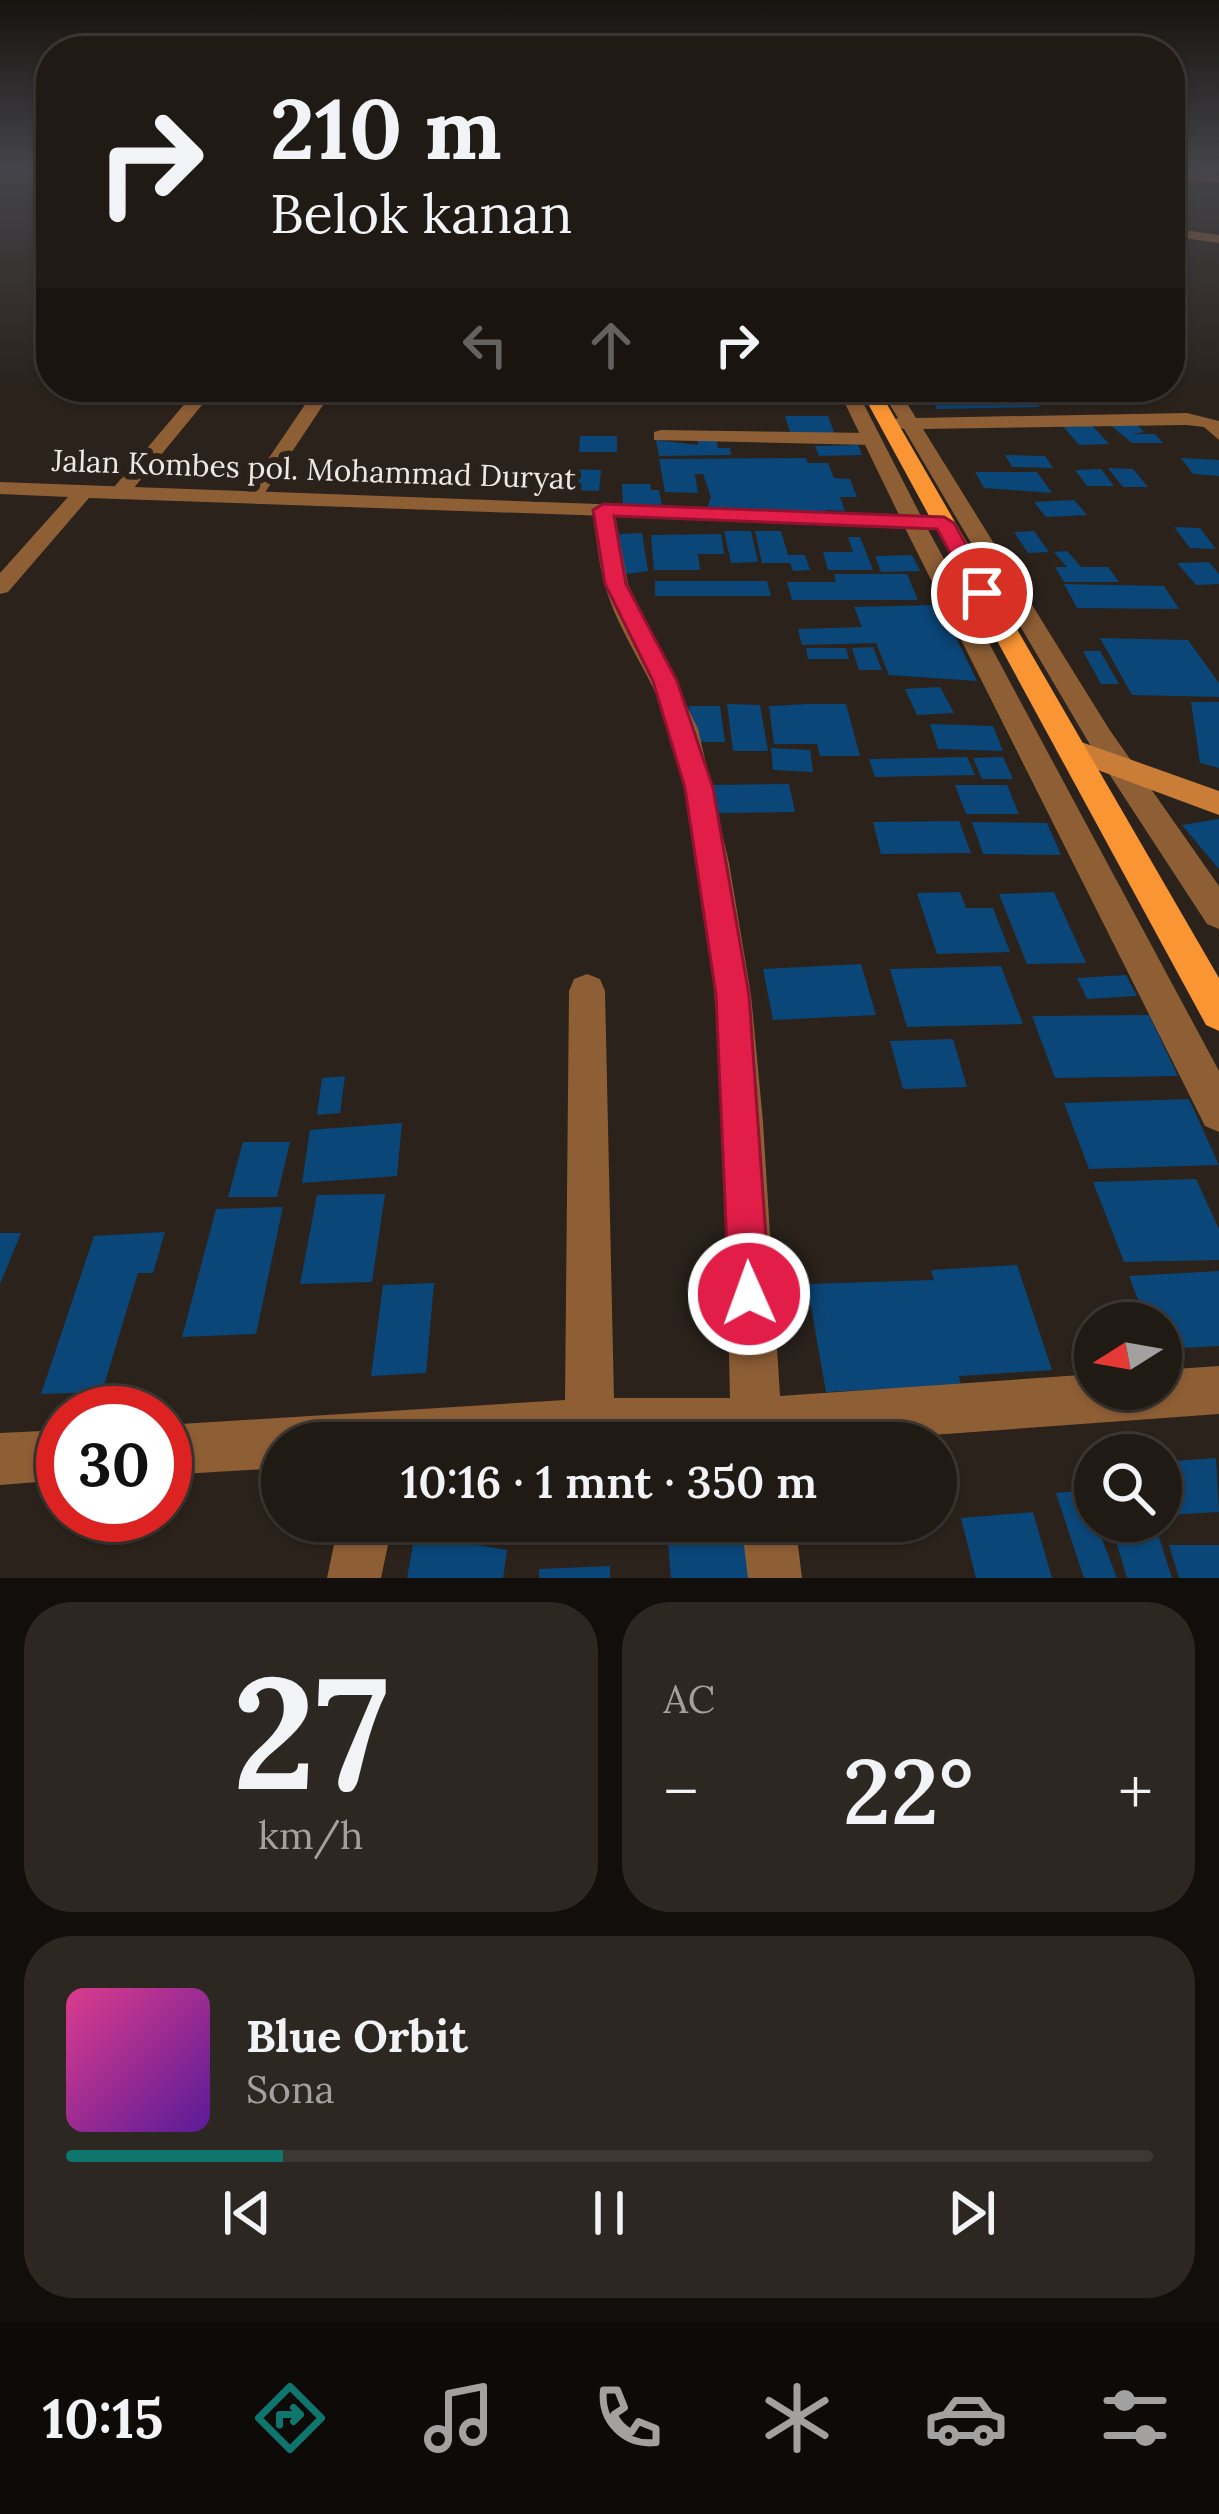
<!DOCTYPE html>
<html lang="id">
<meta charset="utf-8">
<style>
:root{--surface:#201a14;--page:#2d2722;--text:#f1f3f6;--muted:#a2a1a0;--line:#3d3834;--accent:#0f766e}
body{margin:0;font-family:Lora,serif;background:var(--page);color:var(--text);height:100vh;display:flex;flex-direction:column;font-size:45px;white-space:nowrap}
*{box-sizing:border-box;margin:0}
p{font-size:39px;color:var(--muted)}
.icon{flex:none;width:66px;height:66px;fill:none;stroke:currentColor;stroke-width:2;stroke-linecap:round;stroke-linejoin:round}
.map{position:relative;height:1578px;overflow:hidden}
.panel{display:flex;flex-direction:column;gap:24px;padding:24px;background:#120e0b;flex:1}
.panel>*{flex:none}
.hud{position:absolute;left:36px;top:36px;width:1149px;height:366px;border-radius:48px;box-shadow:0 3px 9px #0004,0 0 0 3px var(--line);background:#201a14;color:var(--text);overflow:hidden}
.needle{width:78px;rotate:259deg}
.controls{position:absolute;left:1074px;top:1302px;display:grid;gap:24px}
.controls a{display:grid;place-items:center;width:108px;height:108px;border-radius:50%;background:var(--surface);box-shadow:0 3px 9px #0004,0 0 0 3px var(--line);font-size:60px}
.speed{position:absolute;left:36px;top:1386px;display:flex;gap:24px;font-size:60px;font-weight:700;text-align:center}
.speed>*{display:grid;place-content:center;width:156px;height:156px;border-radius:50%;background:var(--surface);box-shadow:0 3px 9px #0004,0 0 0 3px var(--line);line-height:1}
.speed .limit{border:18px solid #d22;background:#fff;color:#111}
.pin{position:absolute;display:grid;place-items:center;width:102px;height:102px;color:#fff;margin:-51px;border:6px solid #fff;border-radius:50%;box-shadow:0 3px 12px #0007}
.me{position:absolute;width:132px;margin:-66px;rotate:358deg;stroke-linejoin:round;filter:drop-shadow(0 0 9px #0008)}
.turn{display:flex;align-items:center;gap:42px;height:252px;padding:0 36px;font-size:54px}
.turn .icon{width:156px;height:156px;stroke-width:2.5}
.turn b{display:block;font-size:84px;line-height:102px}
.lanes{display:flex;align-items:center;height:114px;padding:0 36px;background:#0003;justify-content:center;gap:60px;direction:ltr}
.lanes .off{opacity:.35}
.big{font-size:90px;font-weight:600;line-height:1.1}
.panel .widget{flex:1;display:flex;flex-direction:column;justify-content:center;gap:18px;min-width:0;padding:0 42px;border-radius:48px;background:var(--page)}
.panel .dial{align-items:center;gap:0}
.dial b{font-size:156px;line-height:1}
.song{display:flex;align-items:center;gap:36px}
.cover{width:144px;height:144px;border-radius:18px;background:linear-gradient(135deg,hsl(330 70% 55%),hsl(270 70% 35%))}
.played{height:12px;border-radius:6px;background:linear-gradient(90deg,var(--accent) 20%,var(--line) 20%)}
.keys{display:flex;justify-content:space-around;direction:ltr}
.heat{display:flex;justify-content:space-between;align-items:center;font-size:66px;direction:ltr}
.panel .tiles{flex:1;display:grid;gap:24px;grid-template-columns:1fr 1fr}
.widget:last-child{grid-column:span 2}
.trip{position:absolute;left:261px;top:1422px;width:696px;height:120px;border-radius:60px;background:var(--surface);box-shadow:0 3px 9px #0004,0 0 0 3px var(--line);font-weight:600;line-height:120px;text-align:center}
.menu{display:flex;height:192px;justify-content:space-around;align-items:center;background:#0d0a08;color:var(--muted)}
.menu .icon{width:84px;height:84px}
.menu .selected{color:var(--accent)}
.menu b{font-size:54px;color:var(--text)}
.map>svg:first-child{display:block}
.building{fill:#0b4678}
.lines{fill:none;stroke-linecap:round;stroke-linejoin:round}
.minor{fill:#8e5e35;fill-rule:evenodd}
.tertiary{fill:#8e5e35;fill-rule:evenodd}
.secondary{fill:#ca7d36;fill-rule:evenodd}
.primary{fill:#f99533;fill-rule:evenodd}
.route{fill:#e11d48;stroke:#92132f;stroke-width:3}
.labels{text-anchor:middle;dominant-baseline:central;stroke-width:12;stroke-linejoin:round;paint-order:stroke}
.far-street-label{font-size:30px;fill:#efe9e5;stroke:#2a221b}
</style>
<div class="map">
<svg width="1219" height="1578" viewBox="0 0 1219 1578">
<rect width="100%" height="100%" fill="#2a221b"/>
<!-- building -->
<g class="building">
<polygon points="665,390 668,400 589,402 588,392"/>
<polygon points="986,396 1035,400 1040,407 937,409 930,397"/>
<polygon points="785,416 828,416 835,435 791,435"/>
<polygon points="1134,422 1144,432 1132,434 1155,434 1163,443 1132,443 1108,423"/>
<polygon points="1090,423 1109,444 1079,445 1061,424"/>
<polygon points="580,436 617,436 617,452 579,452"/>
<polygon points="697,438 716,438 718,448 730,448 731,455 659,456 656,440 698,445"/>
<polygon points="858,445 862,455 819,456 815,446"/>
<polygon points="1005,455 1045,456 1053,468 1012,467"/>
<polygon points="806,458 808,463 828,463 834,478 850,479 857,497 840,497 845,511 826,510 826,518 706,511 711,497 703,474 695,474 698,493 665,492 659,459"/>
<polygon points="1181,458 1219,460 1219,476 1193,474"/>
<polygon points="1108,468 1133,469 1148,487 1123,487"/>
<polygon points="570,469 601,470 599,491 568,490"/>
<polygon points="1101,469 1114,486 1087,486 1075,470"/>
<polygon points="975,472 1037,472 1052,493 984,488"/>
<polygon points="622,484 650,484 651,490 659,490 662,506 623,505"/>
<polygon points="1074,500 1087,515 1046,517 1034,502"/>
<polygon points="1174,527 1200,528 1216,549 1190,548"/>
<polygon points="724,531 751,531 758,562 731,563"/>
<polygon points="755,531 781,531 788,555 805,555 810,570 793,571 790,563 762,563"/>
<polygon points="1034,531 1049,552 1028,553 1014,532"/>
<polygon points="642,533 648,571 619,575 623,562 619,534"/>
<polygon points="721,534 724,554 698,554 700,570 654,570 651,535"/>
<polygon points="848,537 860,537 873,570 828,570 823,552 853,552"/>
<polygon points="1067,551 1081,567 1108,567 1119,582 1064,582 1055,567 1067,567 1054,552"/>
<polygon points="912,555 920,571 881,572 875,556"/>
<polygon points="1209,562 1219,574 1219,584 1196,585 1177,563"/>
<polygon points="834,574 907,574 918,600 792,600 787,582 836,582"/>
<polygon points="655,581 767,581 771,596 655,596"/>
<polygon points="1064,584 1164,586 1179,609 1077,608"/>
<polygon points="933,605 943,625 950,625 977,681 889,675 876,643 802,645 798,629 862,627 854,607"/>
<polygon points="1100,638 1188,640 1219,683 1219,697 1132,695"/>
<polygon points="873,647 882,670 859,670 852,648"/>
<polygon points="806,648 846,648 849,659 808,659"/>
<polygon points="1083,651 1100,651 1119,684 1101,684"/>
<polygon points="940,687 954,713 917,715 905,689"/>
<polygon points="1191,702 1219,702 1219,768 1200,763"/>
<polygon points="727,704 760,705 768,751 733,751"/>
<polygon points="808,704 846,704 860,756 820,756 817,744 774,744 769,706"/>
<polygon points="689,706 720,706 725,742 693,742"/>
<polygon points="930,724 993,726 1003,751 938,749"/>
<polygon points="771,748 810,750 813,772 773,770"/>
<polygon points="967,757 975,775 875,777 869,759"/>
<polygon points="1003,757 1013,779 982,779 973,758"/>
<polygon points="789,784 795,812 717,813 713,785"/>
<polygon points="955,785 1007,785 1019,814 966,814"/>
<polygon points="1219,819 1219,869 1182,825"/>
<polygon points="959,821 971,853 881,854 873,822"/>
<polygon points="972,822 1047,823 1061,855 983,854"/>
<polygon points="960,892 966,908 993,908 1010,952 937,954 917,893"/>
<polygon points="1054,892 1086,963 1027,964 999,894"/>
<polygon points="861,964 876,1015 773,1020 763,969"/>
<polygon points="1001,966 1023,1024 907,1027 890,969"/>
<polygon points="1126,975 1137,996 1087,999 1077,978"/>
<polygon points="1149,1015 1178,1076 1055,1078 1032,1016"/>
<polygon points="953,1039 967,1087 903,1089 890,1041"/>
<polygon points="345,1076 340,1113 317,1115 322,1078"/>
<polygon points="1189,1099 1219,1165 1089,1169 1064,1103"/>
<polygon points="402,1123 397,1176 302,1183 310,1130"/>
<polygon points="243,1142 290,1142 277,1197 228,1197"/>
<polygon points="1196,1179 1219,1229 1219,1260 1124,1262 1093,1182"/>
<polygon points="385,1194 372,1282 300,1284 317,1195"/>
<polygon points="283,1207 256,1334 182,1337 216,1209"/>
<polygon points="165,1232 153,1273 138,1273 102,1392 41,1394 94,1236"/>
<polygon points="0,1233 21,1233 0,1284"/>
<polygon points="1017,1265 1052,1370 959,1376 961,1385 826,1392 807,1284 934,1280 931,1270"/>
<polygon points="1219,1271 1219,1346 1161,1349 1161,1323 1147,1323 1129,1276"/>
<polygon points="434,1283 426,1373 371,1376 383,1285"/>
<polygon points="1216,1458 1219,1512 1167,1515 1161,1462"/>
<polygon points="1087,1490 1095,1521 1117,1578 1084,1578 1056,1493"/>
<polygon points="1033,1512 1052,1578 976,1578 961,1518"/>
<polygon points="666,1521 751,1521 759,1578 671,1578"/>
<polygon points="1111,1524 1155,1525 1172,1578 1127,1578"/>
<polygon points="415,1534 507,1550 503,1578 407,1578"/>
<polygon points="1169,1545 1219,1545 1219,1578 1179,1578"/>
<polygon points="610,1566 610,1578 539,1578 539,1569"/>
</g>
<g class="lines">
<!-- minor -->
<g class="minor">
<polygon points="1170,172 1219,176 1219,182 1170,178"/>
<polygon points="1170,228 1219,235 1219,243 1170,236"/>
<polygon points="199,387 216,388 128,495 114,495 114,487"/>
<polygon points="317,387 335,387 260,500 246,500 243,496"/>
<polygon points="879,387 897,387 916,418 1187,413 1219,421 1219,440 1204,427 1187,425 923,429 1109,729 1219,886 1219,929 1207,924 1089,743 904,429 886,424 898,418"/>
<polygon points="661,430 872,433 881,439 872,445 654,440 654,432"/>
<path d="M603,504L614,510L628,584L698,729L729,863L751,995L763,1122L780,1396L1095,1374V1389H1161V1370L1219,1366V1414L823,1443H282V1468L165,1475V1425L565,1400L569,991L574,979L587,974L600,979L605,991L614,1398H730C724,1177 728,949 671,733C657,681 618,635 604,582C598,559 596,534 592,510Z"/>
<polygon points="913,516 924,522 1219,1071 1219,1132 1205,1126 902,522"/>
<polygon points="63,1430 63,1480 0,1485 0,1433"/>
<polygon points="339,1521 393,1521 381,1578 327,1578"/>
<polygon points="741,1521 795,1521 802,1578 748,1578"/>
</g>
<!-- tertiary -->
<polygon class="tertiary" points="837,387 855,387 924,522 921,527 89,498 8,592 0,594 0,573 68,497 0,494 0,482 899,515"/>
<!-- secondary -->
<g class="secondary">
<polygon points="913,516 944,517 955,523 944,529 905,527 902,522"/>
<polygon points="1070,738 1219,791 1219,815 1060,756 1056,749 1060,742"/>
</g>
<!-- primary -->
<polygon class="primary" points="859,387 877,387 992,586 1013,586 1025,593 1021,598 1000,600 1219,978 1219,1031 1206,1025"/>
</g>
<!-- sky -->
<linearGradient id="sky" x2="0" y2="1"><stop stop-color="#17130f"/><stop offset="0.43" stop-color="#44444a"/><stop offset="1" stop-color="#44444a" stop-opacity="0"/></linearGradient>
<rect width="1219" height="390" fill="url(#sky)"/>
<!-- route -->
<polygon class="route" points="603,504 944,517 954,523 993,593 975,598 937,529 614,516 626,584 677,681 713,788 749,995 770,1294 764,1309 749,1315 735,1309 729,1294 716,995 685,788 653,681 605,584 593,510"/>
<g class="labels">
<!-- far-street labels -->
<g class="far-street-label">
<text transform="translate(314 469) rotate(2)">Jalan Kombes pol. Mohammad Duryat</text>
</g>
</g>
</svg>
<div class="controls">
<a><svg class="needle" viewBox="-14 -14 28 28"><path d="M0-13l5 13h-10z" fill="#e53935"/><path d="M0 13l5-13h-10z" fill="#a2a1a0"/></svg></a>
<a><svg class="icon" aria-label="search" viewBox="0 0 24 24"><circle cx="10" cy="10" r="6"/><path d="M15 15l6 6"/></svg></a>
</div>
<div class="speed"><div class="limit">30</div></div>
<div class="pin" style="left:982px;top:593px;background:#d93025"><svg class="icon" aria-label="arrive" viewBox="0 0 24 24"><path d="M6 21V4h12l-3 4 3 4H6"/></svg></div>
<svg class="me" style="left:749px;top:1294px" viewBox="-20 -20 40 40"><circle r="17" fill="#e11d48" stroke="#fff" stroke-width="3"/><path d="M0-11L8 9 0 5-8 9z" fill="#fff"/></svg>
<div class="trip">10:16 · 1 mnt · 350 m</div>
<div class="hud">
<div class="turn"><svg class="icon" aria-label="right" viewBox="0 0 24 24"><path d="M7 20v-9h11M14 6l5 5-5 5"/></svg><div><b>210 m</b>Belok kanan</div></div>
<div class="lanes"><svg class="icon off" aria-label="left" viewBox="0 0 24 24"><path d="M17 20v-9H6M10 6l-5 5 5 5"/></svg><svg class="icon off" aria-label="ahead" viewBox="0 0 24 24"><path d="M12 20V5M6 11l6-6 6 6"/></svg><svg class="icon" aria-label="right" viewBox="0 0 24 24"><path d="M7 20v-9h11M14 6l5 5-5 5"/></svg></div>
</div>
</div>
<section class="panel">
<div class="tiles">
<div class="widget dial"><b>27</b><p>km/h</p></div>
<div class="widget"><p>AC</p>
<div class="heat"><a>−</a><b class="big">22°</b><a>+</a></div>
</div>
<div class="widget">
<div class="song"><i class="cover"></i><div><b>Blue Orbit</b><p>Sona</p></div></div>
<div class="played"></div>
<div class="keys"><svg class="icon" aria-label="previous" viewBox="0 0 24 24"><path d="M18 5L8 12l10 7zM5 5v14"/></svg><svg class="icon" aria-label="pause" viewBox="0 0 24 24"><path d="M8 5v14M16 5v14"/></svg><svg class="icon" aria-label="next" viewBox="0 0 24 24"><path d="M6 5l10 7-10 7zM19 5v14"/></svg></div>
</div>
</div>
</section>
<nav class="menu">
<b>10:15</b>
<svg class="icon selected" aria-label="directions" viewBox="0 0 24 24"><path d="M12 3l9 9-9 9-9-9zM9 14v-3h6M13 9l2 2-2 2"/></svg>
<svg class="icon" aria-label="music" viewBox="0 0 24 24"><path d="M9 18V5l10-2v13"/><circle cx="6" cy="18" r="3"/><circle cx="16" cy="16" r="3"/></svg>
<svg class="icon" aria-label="phone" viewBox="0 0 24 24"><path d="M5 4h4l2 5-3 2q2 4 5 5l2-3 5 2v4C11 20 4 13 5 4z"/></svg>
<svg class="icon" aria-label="climate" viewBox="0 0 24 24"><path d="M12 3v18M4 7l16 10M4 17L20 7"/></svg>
<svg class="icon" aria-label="car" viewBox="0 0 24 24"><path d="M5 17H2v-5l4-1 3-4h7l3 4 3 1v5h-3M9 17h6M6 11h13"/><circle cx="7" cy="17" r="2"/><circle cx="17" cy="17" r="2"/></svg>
<svg class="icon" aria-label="filters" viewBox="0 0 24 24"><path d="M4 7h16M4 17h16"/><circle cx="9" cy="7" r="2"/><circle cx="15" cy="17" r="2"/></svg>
</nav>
